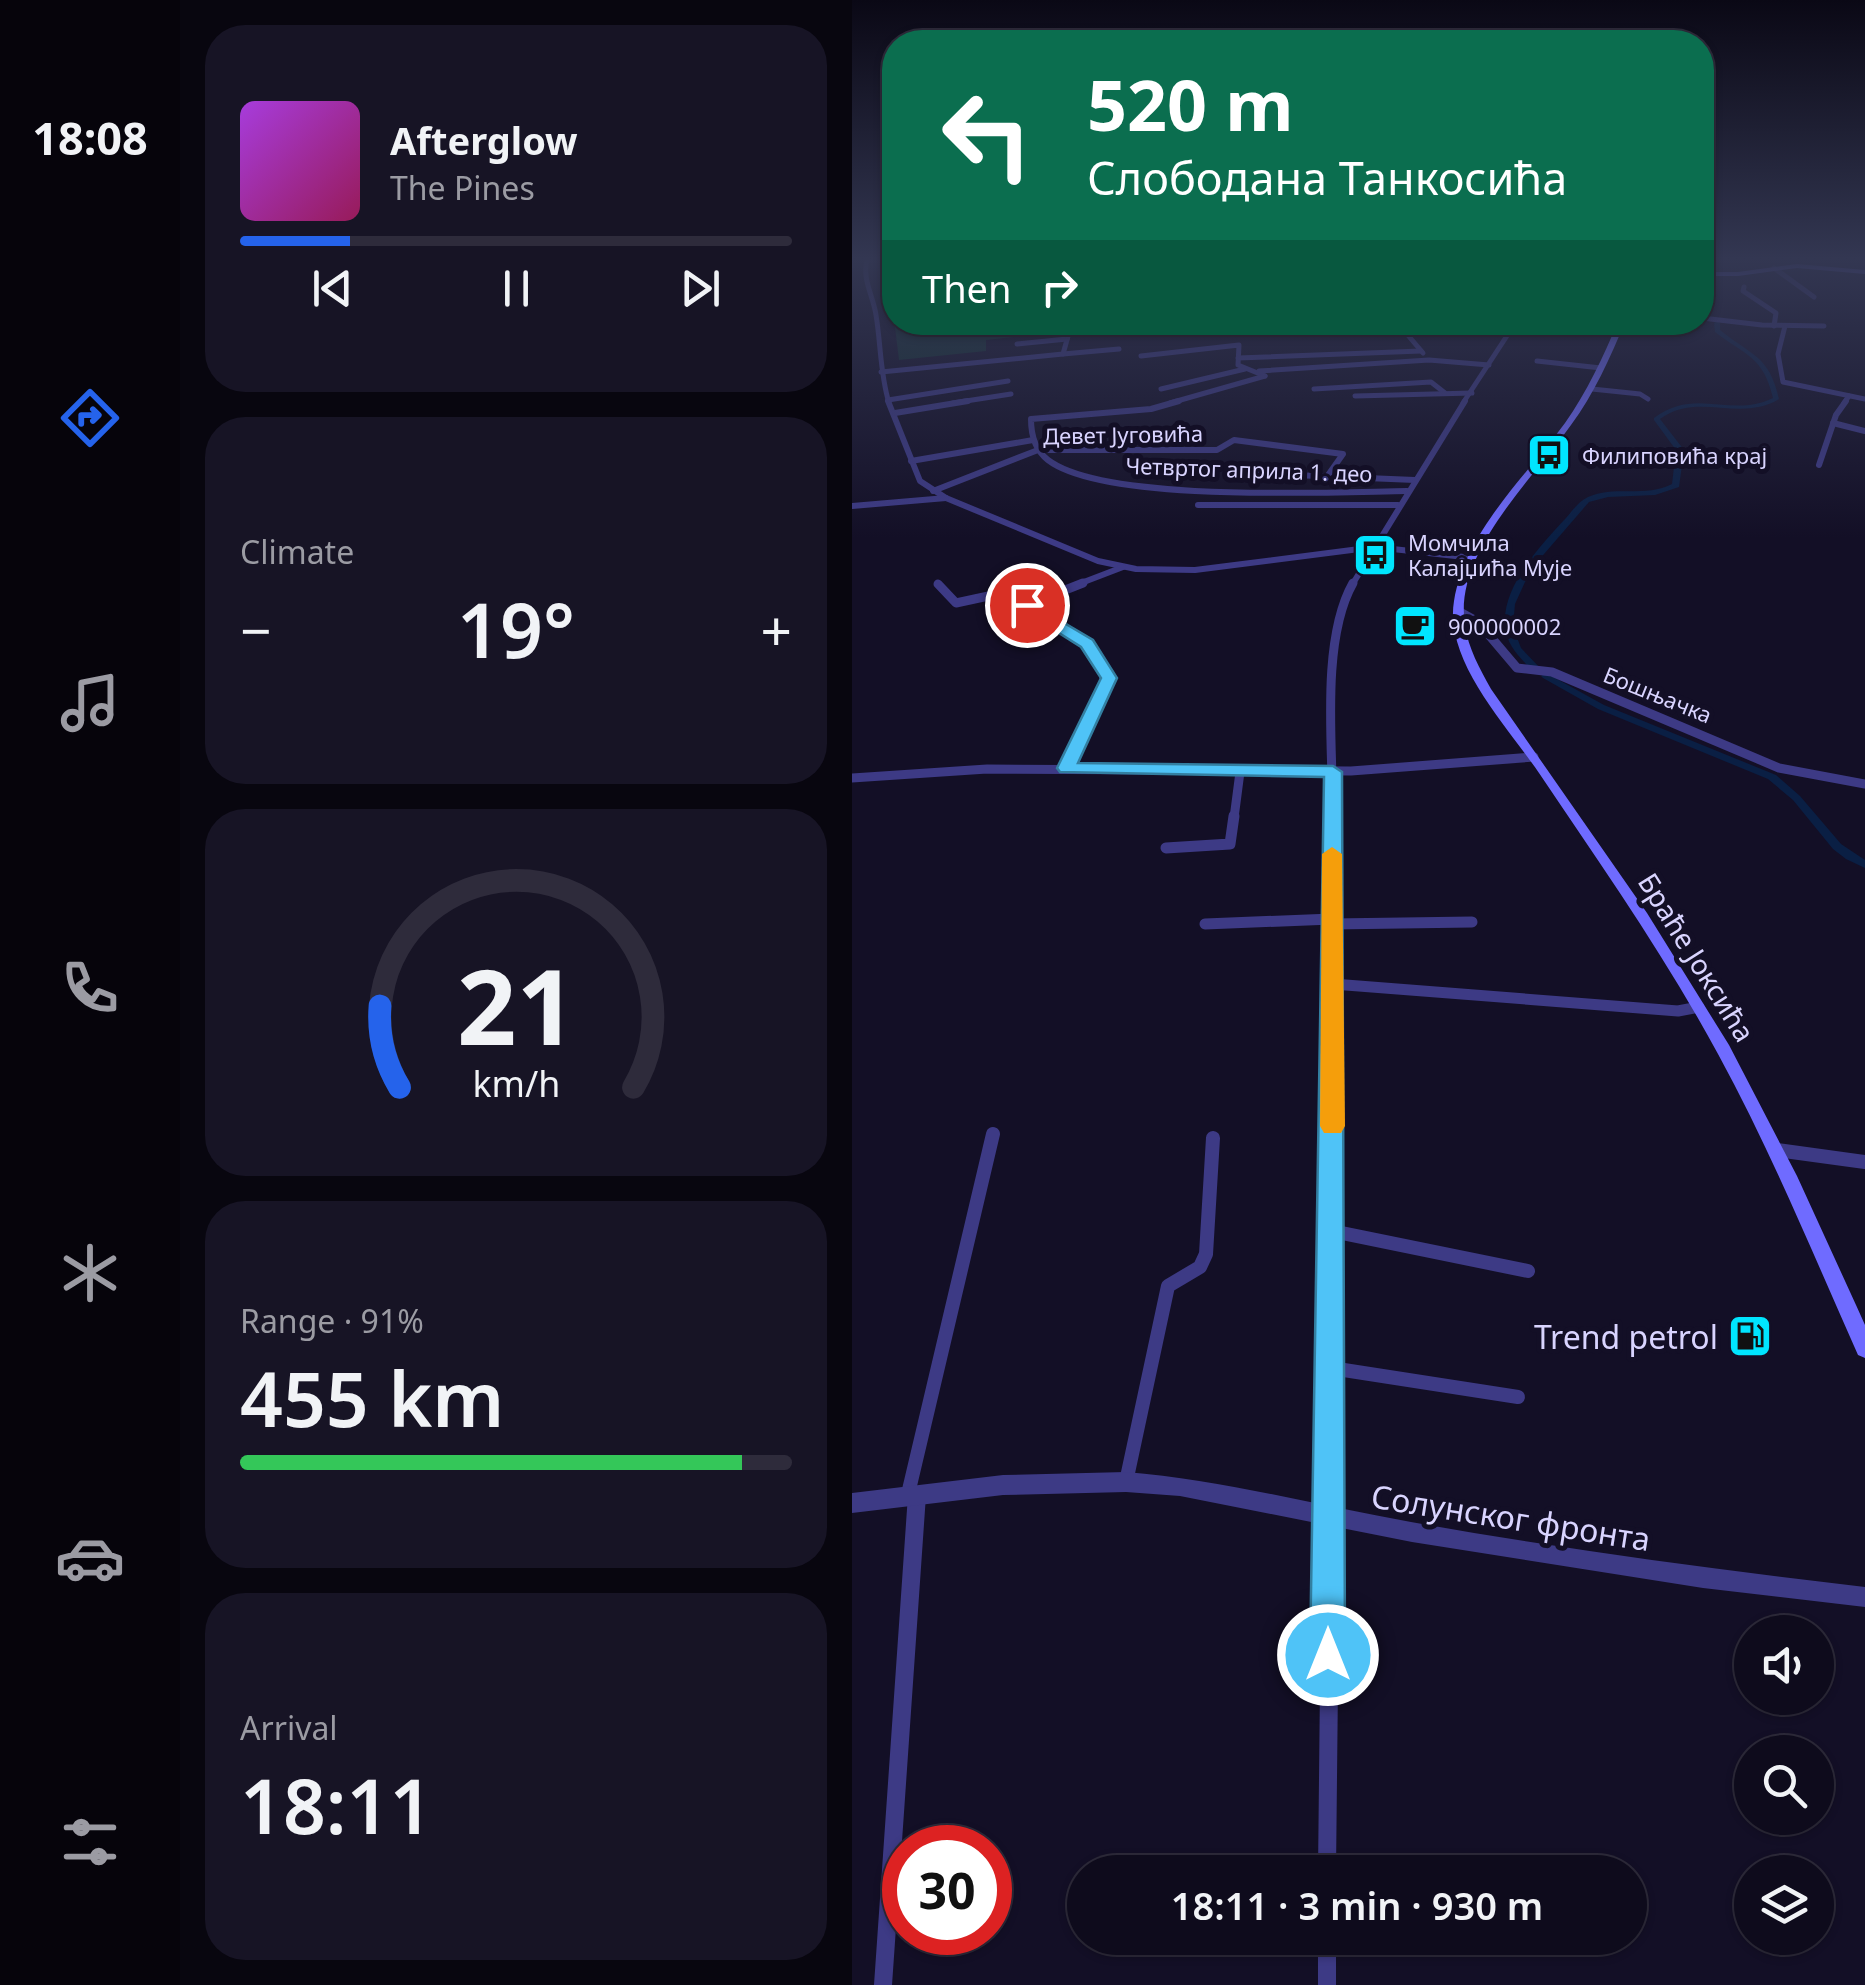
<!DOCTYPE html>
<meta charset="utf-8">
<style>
:root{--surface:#0e0b1c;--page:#171425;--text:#f1f3f6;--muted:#9b9ba3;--line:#2e2b3b;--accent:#2563eb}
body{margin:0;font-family:"Noto Sans",sans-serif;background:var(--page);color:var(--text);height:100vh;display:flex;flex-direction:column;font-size:38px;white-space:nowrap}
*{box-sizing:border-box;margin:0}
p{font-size:32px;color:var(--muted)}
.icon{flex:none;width:55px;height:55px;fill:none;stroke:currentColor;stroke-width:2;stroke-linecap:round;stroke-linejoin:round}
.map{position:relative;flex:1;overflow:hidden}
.details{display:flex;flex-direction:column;gap:25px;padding:25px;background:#08060f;width:672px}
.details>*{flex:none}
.hud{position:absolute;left:30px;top:30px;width:832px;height:305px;border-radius:40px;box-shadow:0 2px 8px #0004,0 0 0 2px var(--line);background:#0b6e4f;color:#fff;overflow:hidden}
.fabs{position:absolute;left:882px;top:1615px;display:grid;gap:20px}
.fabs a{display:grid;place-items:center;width:100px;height:100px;border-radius:50%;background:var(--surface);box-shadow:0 2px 8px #0004,0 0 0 2px var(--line);font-size:50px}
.speed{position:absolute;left:30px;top:1825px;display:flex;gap:20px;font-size:50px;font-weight:700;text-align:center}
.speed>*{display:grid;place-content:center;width:130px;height:130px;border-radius:50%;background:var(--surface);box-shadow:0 2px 8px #0004,0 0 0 2px var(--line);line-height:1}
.speed .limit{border:15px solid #d22;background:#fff;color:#111}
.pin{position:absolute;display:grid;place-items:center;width:85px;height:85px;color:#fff;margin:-42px;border:5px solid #fff;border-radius:50%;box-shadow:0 2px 10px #0007}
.me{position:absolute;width:110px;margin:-55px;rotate:0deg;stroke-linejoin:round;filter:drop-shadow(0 0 8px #0008)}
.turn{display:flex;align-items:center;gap:35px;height:210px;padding:0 40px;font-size:45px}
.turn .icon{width:130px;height:130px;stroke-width:2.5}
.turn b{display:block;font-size:70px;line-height:85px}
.then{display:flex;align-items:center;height:95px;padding:0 40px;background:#0003;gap:20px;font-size:38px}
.big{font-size:75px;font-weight:600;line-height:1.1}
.details .tile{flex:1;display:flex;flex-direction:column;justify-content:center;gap:15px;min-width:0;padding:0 35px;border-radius:40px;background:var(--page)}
.details .dial{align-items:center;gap:0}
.dial svg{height:260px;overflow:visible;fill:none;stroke:var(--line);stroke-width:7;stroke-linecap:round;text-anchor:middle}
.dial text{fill:var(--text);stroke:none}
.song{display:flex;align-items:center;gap:30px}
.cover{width:120px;height:120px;border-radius:15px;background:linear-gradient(135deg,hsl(280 70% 55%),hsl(330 70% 35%))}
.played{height:10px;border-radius:5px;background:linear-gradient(90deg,var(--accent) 20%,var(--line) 20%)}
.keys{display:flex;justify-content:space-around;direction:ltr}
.heat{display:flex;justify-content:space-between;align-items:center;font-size:55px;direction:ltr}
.charge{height:15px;border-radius:8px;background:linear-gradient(90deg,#34c759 91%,var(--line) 0)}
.trip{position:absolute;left:215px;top:1855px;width:580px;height:100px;border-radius:50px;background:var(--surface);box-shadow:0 2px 8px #0004,0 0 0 2px var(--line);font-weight:600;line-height:100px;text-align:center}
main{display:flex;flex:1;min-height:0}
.tab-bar{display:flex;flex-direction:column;width:180px;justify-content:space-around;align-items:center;background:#06040b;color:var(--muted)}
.tab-bar .icon{width:70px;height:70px}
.tab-bar .active{color:var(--accent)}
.tab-bar b{font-size:45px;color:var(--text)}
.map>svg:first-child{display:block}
.green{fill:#12302f}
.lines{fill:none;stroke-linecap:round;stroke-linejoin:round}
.canal{fill:#0a1f44;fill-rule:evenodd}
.minor-far5{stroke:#3d3a85;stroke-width:5}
.minor-far4{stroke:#3d3a85;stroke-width:6}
.minor-far3{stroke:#3d3a85;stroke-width:9}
.minor-far2{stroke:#3d3a85;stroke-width:11}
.minor-far1{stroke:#3d3a85;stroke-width:14}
.minor{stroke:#3d3a85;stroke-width:18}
.tertiary{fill:#3d3a85;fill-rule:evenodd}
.secondary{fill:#6f6bff;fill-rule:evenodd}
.route{fill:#4fc3f7;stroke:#337fa1;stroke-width:2.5}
.slow{fill:#f59e0b}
.labels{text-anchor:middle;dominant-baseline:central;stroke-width:10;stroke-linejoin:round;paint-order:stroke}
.far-street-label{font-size:22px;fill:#d9d4ff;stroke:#130f26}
.far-poi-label{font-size:22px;fill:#d9d4ff;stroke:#130f26;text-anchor:start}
.street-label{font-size:28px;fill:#d9d4ff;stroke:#130f26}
.near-poi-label{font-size:32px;fill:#d9d4ff;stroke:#130f26;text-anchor:end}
.near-street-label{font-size:32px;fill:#d9d4ff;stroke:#130f26}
</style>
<main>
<nav class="tab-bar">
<b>18:08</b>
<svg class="icon active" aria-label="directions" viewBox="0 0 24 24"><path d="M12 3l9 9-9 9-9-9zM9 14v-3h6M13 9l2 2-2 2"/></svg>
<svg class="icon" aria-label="music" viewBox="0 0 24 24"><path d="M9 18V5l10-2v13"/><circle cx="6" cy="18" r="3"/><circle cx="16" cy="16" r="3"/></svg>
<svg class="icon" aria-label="phone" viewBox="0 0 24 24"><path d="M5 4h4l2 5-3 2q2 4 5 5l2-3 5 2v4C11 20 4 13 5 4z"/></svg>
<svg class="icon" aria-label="climate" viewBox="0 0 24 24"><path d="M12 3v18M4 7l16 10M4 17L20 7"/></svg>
<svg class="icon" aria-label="car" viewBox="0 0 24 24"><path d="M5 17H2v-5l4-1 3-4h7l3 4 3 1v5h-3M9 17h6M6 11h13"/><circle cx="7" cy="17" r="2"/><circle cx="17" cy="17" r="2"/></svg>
<svg class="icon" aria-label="filters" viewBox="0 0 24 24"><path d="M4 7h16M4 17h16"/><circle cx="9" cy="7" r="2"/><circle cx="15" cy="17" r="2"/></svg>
</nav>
<section class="details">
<div class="tile">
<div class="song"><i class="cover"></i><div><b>Afterglow</b><p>The Pines</p></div></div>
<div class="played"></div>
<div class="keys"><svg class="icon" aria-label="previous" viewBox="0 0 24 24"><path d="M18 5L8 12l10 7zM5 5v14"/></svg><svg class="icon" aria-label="pause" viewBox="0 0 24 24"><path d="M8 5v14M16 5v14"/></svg><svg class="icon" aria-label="next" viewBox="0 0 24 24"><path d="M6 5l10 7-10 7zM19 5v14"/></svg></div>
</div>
<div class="tile"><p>Climate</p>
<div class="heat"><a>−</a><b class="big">19°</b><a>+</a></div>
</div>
<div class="tile dial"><svg viewBox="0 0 100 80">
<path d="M14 69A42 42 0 1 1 86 69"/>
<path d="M14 69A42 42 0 0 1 8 44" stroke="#2563eb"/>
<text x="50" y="56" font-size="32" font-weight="700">21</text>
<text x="50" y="72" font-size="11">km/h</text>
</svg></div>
<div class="tile"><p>Range · 91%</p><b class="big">455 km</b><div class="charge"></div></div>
<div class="tile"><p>Arrival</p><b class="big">18:11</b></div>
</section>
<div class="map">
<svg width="1013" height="1985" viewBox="0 0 1013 1985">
<rect width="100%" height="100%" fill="#130f26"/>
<!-- green -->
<polygon class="green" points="40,303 42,322 216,323 214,331 134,340 134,351 47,360"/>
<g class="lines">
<!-- canal -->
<g class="canal">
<path d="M865,321L868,323V330C900,356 917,355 927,399C888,423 845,391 808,419L832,450L827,487L803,495L756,497L737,502L686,561L673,582L663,604L661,627L669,648L689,669L687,671H681C668,658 654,645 653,625C650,586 689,545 714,518C720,511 727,501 736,497C763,485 794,498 820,484L824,450L802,420V418C844,386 878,419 921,398C911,356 894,356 863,332L862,323Z"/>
<polygon points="694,673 752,705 924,775 948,796 989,844 1013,860 1013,868 994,859 981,849 941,800 916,779 746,709 691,678 689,676"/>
</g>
<!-- minor-far5 -->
<g class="minor-far5">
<path d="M15,260C10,280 21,295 24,315C29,345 28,374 37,403"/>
<polyline points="922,268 962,297"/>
<polyline points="892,287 891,291 924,313 922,326"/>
<polyline points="850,318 910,325 972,326"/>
<polyline points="933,326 926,354 931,382 1013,399"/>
<polyline points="500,328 549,327 571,353"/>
<polyline points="217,334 394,323"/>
<polyline points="165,344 215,339"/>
<polyline points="211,354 267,349"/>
<polyline points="289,356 387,345 386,365 413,376"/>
<polyline points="386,358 569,351"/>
<polyline points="685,361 749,368"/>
<polyline points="407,371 577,360 637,365"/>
<polyline points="29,372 211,354 220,322"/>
<polyline points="309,389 393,369"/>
<polyline points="462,389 579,382 593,393"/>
<polyline points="740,389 788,394 796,399"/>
<polyline points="503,396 620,393"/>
<polyline points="36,400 156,381"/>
<polyline points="101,403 159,394"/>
<polyline points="318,403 413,376"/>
<polyline points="611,403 664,322"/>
<polyline points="992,403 997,396"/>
</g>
<!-- minor-far4 -->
<g class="minor-far4">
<polyline points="36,401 68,481 94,498 246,561 284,569 343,570 523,547 621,558"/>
<path d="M327,401L299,409L179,419C179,435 183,450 196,460C252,503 479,492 555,491"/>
<polyline points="43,413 116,401"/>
<polyline points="981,423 1013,431"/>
<polyline points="59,461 181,440"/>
<polyline points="967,465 984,415 994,401"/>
<polyline points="397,473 563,480"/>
<polyline points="81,491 186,450 365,450 382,440 491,454 474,478"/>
<polyline points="346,505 546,505"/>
<polyline points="0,506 94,498"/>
<polyline points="224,585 271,567"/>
<polyline points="500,585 613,401"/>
</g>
<!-- minor-far3 -->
<g class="minor-far3">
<path d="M86,584L104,603L155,592C167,607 185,610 201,620C284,669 249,701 214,768"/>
<polyline points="175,605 231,583"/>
<polyline points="606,611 626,622 665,668 700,672 927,768 1013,784"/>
<polyline points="0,778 135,769 499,771 682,757"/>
<polyline points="382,818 388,772"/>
<path d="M481,818C481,751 468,641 501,583"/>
</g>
<!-- minor-far2 -->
<g class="minor-far2">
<polyline points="481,816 481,1116"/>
<polyline points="314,848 378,844 382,816"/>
<polyline points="353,924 480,919"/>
<polyline points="480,924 620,922"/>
<polyline points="481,984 826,1011 847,1007"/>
</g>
<!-- minor-far1 -->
<g class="minor-far1">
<polyline points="925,1150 1013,1162"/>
<polyline points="480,1231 676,1271"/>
<polyline points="479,1368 666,1397"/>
<polyline points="274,1482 316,1286 348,1267 354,1254 361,1138"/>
<polyline points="56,1494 141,1134"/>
<polyline points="65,1498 65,1493"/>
<polyline points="479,1498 481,1114"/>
</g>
<!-- minor -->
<g class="minor">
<polyline points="475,1872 479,1495"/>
<polyline points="475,1938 475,1985"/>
<polyline points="31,1985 65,1495"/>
</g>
<!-- tertiary -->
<path class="tertiary" d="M274,1472C370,1480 464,1505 559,1522C710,1549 861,1569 1013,1587V1607L851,1588L560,1542L328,1496L274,1492L151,1495L0,1513V1493L151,1475Z"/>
<!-- secondary -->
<g class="secondary">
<polygon points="945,264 1013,270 1013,274 945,268 886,276 850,276 850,272 886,272"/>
<path d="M766,322H773C758,358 742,394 719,425C681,479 601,553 613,625C616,648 628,669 639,689L795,913L877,1045L945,1176L1004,1305L1013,1325V1358L1006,1355C961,1254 919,1151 866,1054C813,956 749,865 687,773C655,726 592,661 602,601C614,530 673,478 713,423C735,392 751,357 766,322Z"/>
</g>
</g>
<!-- sky -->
<linearGradient id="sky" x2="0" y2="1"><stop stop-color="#0a0815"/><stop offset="0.48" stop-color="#333752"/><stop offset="1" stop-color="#333752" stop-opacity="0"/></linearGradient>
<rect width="1013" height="538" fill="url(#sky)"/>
<!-- route -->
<polygon class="route" points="175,601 241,640 265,678 226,763 481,766 490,772 493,1655 488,1667 476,1672 463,1667 458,1655 472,777 208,772 205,768 249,678 229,647 169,609 169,602"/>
<!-- slow -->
<polygon class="slow" points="480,847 490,854 493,1126 489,1133 472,1133 468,1126 470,854"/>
<!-- icons -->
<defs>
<g id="bus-square" transform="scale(2.25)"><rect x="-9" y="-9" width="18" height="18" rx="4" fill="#00e5ff" stroke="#130f26"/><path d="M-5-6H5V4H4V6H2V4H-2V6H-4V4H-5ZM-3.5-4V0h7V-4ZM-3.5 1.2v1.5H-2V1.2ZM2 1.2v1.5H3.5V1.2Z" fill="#111"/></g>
<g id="cafe-square" transform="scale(2.25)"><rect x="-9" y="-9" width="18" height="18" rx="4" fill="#00e5ff" stroke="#130f26"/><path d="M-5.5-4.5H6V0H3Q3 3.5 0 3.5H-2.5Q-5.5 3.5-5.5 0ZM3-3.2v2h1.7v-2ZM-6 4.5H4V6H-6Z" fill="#111"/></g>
<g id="fuel-square" transform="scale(2.25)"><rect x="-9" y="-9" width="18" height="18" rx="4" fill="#00e5ff" stroke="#130f26"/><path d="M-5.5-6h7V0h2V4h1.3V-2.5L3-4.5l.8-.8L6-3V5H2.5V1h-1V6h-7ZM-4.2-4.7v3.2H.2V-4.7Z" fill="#111"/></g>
</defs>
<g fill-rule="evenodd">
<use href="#bus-square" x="697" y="455"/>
<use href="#bus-square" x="523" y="555"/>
<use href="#cafe-square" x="563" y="626"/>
<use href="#fuel-square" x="898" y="1336"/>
</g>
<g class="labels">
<!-- far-street labels -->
<g class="far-street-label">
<text transform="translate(271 434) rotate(-1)">Девет Југовића</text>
<text transform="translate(397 469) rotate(2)">Четвртог априла 1. део</text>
<text transform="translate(806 694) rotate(22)">Бошњачка</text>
</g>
<!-- far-poi labels -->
<g class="far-poi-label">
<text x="730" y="455">Филиповића крај</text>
<text x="556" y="542">Момчила<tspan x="556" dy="25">Калајџића Мује</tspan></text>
<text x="596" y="626">900000002</text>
</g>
<!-- street labels -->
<g class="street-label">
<text transform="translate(845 957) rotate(58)">Браће Јоксића</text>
</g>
<!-- near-poi labels -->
<g class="near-poi-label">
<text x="866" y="1336">Trend petrol</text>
</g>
<!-- near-street labels -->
<g class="near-street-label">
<text transform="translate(659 1517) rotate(9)">Солунског фронта</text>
</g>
</g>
</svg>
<div class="fabs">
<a><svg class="icon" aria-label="sound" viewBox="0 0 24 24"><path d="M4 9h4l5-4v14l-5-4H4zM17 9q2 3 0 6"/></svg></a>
<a><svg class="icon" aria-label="search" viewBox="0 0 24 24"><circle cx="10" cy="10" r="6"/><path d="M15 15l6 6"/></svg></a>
<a><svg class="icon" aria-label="layers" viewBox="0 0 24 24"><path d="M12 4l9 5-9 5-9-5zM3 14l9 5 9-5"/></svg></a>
</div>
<div class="speed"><div class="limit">30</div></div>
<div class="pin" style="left:175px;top:605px;background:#d93025"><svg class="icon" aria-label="arrive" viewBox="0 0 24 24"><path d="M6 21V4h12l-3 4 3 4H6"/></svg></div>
<svg class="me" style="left:476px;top:1655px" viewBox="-20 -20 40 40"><circle r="17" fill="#4fc3f7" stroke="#fff" stroke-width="3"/><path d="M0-11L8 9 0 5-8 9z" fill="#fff"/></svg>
<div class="trip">18:11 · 3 min · 930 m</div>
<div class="hud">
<div class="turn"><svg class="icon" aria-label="left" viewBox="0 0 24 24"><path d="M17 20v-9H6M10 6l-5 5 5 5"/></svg><div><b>520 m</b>Слободана Танкосића</div></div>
<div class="then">Then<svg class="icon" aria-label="right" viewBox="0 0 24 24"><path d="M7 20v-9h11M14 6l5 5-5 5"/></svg></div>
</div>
</div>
</main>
